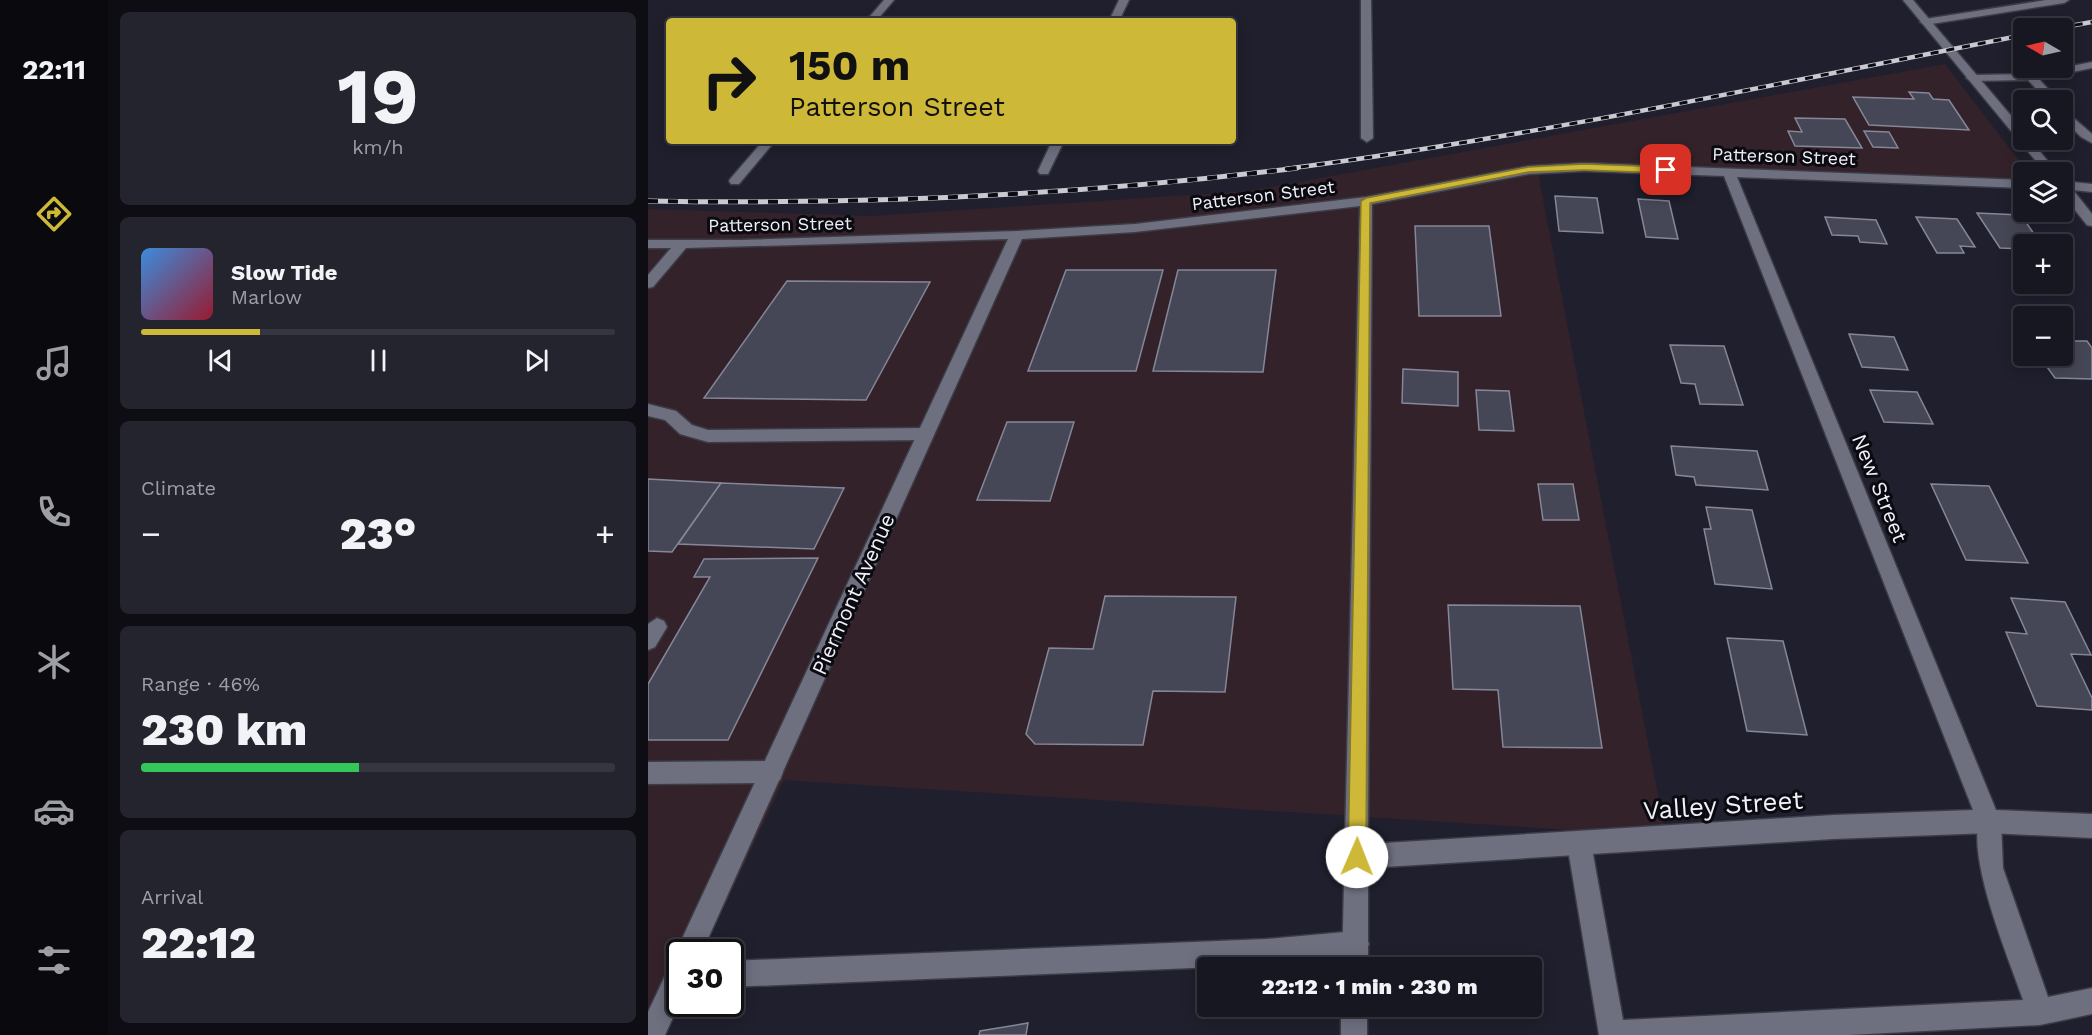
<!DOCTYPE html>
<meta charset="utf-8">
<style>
:root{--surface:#171722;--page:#24242f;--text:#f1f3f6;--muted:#9e9fa5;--line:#363640;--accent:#ceb837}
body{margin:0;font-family:"Work Sans",sans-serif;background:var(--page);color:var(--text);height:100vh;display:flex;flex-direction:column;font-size:22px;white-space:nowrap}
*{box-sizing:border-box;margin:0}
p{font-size:20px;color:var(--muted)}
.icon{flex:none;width:33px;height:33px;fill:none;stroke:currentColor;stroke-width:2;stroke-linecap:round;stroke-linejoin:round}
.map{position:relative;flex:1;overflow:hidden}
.details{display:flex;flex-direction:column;gap:12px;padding:12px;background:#0d0d13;width:540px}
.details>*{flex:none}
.top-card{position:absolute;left:18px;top:18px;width:570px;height:126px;border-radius:6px;box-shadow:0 3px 15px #0003,0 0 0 2px var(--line);background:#ceb837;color:#111;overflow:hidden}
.needle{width:39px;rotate:279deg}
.fabs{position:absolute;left:1365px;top:18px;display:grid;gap:12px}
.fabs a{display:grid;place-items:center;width:60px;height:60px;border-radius:6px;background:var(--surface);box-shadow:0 3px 15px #0003,0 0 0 2px var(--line);font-size:30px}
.speed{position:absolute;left:18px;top:939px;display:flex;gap:12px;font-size:30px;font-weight:700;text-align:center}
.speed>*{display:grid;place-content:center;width:78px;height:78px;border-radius:50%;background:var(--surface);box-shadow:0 3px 15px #0003,0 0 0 2px var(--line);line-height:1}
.speed .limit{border:3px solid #111;border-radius:9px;background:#fff;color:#111}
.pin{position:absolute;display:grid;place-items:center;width:51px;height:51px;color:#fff;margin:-26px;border-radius:12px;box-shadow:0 3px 9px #0006}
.me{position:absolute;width:66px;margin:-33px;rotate:1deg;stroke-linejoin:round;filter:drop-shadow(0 0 4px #0008)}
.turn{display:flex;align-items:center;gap:21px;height:126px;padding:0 24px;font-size:27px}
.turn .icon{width:78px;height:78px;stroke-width:2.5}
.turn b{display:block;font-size:42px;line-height:51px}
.big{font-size:45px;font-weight:800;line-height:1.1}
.details .widget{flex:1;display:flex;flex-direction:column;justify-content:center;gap:9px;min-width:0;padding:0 21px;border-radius:9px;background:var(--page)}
.details .dial{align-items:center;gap:0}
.dial b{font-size:78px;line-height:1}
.song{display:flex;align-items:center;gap:18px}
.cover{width:72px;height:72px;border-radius:9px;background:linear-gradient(135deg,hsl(210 70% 55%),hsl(350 70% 35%))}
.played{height:6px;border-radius:3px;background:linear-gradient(90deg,var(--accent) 25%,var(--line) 25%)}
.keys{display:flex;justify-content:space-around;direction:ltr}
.heat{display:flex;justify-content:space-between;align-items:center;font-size:33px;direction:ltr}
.charge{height:9px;border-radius:4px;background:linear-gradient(90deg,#34c759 46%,var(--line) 0)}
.trip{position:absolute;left:549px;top:957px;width:345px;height:60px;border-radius:6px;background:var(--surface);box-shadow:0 3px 15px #0003,0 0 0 2px var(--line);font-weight:800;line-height:60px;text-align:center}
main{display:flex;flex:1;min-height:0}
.menu{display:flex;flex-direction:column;width:108px;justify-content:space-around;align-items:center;background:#09090e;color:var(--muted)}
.menu .icon{width:42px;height:42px}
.menu .current{color:var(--accent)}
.menu b{font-size:27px;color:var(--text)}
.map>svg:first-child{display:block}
.industrial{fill:#34222a}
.building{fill:#464756;stroke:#858697;stroke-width:1.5}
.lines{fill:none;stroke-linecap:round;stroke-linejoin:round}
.lane-casing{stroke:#3c3c47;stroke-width:3}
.street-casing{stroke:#3c3c47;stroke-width:3}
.lane{fill:#6e6f7f;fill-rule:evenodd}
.street{fill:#6e6f7f;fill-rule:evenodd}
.rail-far1-casing{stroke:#c8c9d3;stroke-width:4.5}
.rail-casing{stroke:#c8c9d3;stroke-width:5}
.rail-far1{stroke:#0a0a10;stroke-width:3;stroke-dasharray:8;stroke-linecap:butt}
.rail{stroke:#0a0a10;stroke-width:4;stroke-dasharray:10;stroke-linecap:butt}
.route{fill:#ceb837;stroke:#867824;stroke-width:1.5}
.labels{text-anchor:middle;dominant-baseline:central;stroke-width:6;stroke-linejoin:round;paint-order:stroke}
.far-street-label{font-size:18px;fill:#eff0f9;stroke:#0a0a10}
.street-label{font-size:21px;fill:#eff0f9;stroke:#0a0a10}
.near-street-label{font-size:26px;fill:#eff0f9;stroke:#0a0a10}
</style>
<main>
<nav class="menu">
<b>22:11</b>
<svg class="icon current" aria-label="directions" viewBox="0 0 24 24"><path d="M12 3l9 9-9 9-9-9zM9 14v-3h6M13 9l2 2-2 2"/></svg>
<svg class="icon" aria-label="music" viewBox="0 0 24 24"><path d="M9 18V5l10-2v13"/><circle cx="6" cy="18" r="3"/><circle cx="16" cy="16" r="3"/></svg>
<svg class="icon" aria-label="phone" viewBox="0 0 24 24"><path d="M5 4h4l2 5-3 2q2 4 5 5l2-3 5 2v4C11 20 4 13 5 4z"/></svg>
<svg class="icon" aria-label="climate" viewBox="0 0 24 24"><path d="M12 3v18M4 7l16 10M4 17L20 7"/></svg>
<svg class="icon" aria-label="car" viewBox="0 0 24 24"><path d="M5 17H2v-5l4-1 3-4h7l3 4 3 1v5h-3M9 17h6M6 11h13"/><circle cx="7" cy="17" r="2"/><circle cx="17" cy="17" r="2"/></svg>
<svg class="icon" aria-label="filters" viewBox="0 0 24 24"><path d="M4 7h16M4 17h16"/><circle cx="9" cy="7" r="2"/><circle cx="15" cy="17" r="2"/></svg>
</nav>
<section class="details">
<div class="widget dial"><b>19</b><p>km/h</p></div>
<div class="widget">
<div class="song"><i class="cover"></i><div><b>Slow Tide</b><p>Marlow</p></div></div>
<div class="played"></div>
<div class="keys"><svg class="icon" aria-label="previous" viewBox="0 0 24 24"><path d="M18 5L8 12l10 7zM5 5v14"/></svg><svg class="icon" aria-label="pause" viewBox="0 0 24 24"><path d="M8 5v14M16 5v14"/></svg><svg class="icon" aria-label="next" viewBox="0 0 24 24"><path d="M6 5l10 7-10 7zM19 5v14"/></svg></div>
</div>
<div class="widget"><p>Climate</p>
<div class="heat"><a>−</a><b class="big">23°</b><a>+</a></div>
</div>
<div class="widget"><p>Range · 46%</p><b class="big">230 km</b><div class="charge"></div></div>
<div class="widget"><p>Arrival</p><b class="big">22:12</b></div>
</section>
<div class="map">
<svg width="1444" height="1035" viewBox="0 0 1444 1035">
<rect width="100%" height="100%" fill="#1f1f2d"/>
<!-- industrial -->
<polygon class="industrial" points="1297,64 1380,172 1376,172 1375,180 889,168 1018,836 136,780 55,952 32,952 31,1003 17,1035 0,1035 0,209 224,216 601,191"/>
<!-- building -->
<g class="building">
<polygon points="1261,92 1281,93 1285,99 1301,100 1321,130 1221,125 1205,97 1266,99"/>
<polygon points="1147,118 1197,119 1214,148 1147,146 1140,131 1154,132"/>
<polygon points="1216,131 1241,132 1250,148 1225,147"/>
<polygon points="907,196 949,198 955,233 911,231"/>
<polygon points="990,199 1021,201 1030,239 998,237"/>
<polygon points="1329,213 1373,215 1393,244 1376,244 1376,249 1352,248"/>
<polygon points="1177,217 1228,220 1239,244 1212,242 1210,236 1184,235"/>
<polygon points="1268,217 1309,219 1327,247 1312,246 1316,253 1289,253"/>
<polygon points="767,226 841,226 853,316 771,316"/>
<polygon points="418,270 515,270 488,371 380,371"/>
<polygon points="530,270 628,270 615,372 505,371"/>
<polygon points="139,281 282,282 218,400 56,398"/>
<polygon points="1201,334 1246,337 1260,370 1214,367"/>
<polygon points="1414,341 1439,341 1444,348 1444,379 1407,378 1391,356 1414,356"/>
<polygon points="1022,345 1076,346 1095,405 1052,404 1047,384 1033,383"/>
<polygon points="755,369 810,372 810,406 754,403"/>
<polygon points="828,390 861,391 866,431 831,430"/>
<polygon points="1222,390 1269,392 1285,424 1236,422"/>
<polygon points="359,422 426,422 402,501 329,500"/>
<polygon points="1023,446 1109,451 1120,490 1048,485 1046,477 1028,475"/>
<polygon points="0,479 73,483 24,552 0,551"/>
<polygon points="73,483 196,488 166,549 30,544"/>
<polygon points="890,484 925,484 931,520 895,520"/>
<polygon points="1283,484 1341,486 1380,563 1318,560"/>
<polygon points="1058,507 1104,510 1124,589 1067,584 1056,529 1063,529"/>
<polygon points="170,558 80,740 0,740 0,684 62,577 46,577 56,559"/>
<polygon points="457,596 588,597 577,692 505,691 495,745 387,744 378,734 401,648 445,649"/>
<polygon points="1363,598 1417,602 1443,655 1423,654 1444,698 1444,710 1389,706 1358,632 1379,634"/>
<polygon points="800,605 932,606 954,748 855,747 850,690 805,689"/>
<polygon points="1079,638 1135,641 1159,735 1099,731"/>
<polygon points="380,1023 378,1035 331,1035 332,1031"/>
</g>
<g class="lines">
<!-- lane casing -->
<g class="lane-casing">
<g id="lane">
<polygon points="1398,0 1421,0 1416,3 1277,25 1272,22 1277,19"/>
<polygon points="1444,62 1444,68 1391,79 1410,100 1399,100 1380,80 1323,81 1318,78 1323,75 1383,74"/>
<polygon points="1414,108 1444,134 1444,143 1433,137 1414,118"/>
<polygon points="0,404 28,411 44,425 60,430 277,428 283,430 285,434 283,438 277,440 60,442 32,434 17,420 0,416"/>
<polygon points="9,618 16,621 19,627 7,647 0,650 0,624"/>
<polygon points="124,761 132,764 135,772 132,780 124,783 0,784 0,762"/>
<path d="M1341,809L1349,813L1353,821L1355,868L1400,997L1444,988V1014L1392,1025L1201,1035H951L919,843L923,835L931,831L939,835L943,843L975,1020L1375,1000C1360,956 1316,854 1333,813Z"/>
<polygon points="708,931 717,935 721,944 717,953 708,957 618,965 82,987 82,961 618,939"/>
</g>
</g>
<!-- street casing -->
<g class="street-casing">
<g id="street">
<polygon points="236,0 246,0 228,21 218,21"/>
<polygon points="471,0 481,0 471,21 461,21"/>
<polygon points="713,0 723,0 725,138 719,142 713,138"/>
<polygon points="1255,0 1265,0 1376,131 1376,140 1382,140 1409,172 1397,172"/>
<polygon points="115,141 127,141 91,184 83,184 81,181 83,178"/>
<polygon points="404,141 416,141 400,174 392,174 390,171"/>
<path d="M936,163L1376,180V188L1089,177L1348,810L1444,814V838L1341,833L1185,839L720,868V968H694L712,206L487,232L374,239L54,952H32V1002L17,1035H0V1012L23,963L31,959L28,952L32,943L360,239L38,248L5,287L0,288V275L23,248H0V240H93L369,231L487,224L718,197L881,166ZM936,171L1076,176L1325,810L1185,815L720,844L724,204L881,174Z"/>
<polygon points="1414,181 1444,184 1444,192 1425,190 1444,214 1444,226 1439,225 1414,194"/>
<rect x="693" y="1006" width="26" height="29"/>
</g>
</g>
<!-- lane -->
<use href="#lane" class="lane"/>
<!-- street -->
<use href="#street" class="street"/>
<!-- rail-far1 casing -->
<g class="rail-far1-casing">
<g id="rail-far1">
<polyline points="1411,28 1444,22"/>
<path d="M637,169C886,137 1131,83 1376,35"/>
</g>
</g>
<!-- rail casing -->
<g class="rail-casing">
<path id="rail" d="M0,201C216,205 435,195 649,168"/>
</g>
<!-- rail-far1 -->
<use href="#rail-far1" class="rail-far1"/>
<!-- rail -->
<use href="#rail" class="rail"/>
</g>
<!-- route -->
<polygon class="route" points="936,164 1018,167 1023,170 1018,173 936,170 881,172 722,203 718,857 715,864 709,866 703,864 700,857 713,201 718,198 881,167"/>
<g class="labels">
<!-- far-street labels -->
<g class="far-street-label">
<text transform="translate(1136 156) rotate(2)">Patterson Street</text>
<text transform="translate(615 195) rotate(-7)">Patterson Street</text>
<text transform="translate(132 224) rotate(-1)">Patterson Street</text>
</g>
<!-- street labels -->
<g class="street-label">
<text transform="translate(1232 488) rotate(68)">New Street</text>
<text transform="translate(205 594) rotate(-66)">Piermont Avenue</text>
</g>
<!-- near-street labels -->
<g class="near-street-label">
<text transform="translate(1075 805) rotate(-4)">Valley Street</text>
</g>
</g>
</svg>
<div class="fabs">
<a><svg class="needle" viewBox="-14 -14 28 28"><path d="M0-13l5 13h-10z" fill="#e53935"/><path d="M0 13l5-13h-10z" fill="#9e9fa5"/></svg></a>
<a><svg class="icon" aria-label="search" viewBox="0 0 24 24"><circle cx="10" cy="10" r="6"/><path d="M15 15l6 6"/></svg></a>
<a><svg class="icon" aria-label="layers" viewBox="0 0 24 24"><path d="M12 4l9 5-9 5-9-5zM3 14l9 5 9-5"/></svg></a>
<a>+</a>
<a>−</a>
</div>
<div class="speed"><div class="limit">30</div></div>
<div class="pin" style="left:1018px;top:170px;background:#d93025"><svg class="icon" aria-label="arrive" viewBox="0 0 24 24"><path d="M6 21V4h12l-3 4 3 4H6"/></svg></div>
<svg class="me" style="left:709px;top:857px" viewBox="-20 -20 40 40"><circle r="19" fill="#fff"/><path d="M0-13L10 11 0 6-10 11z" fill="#ceb837"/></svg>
<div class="trip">22:12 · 1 min · 230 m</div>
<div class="top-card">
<div class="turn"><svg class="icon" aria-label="right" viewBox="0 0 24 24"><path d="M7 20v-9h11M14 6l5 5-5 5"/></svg><div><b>150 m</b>Patterson Street</div></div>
</div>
</div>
</main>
